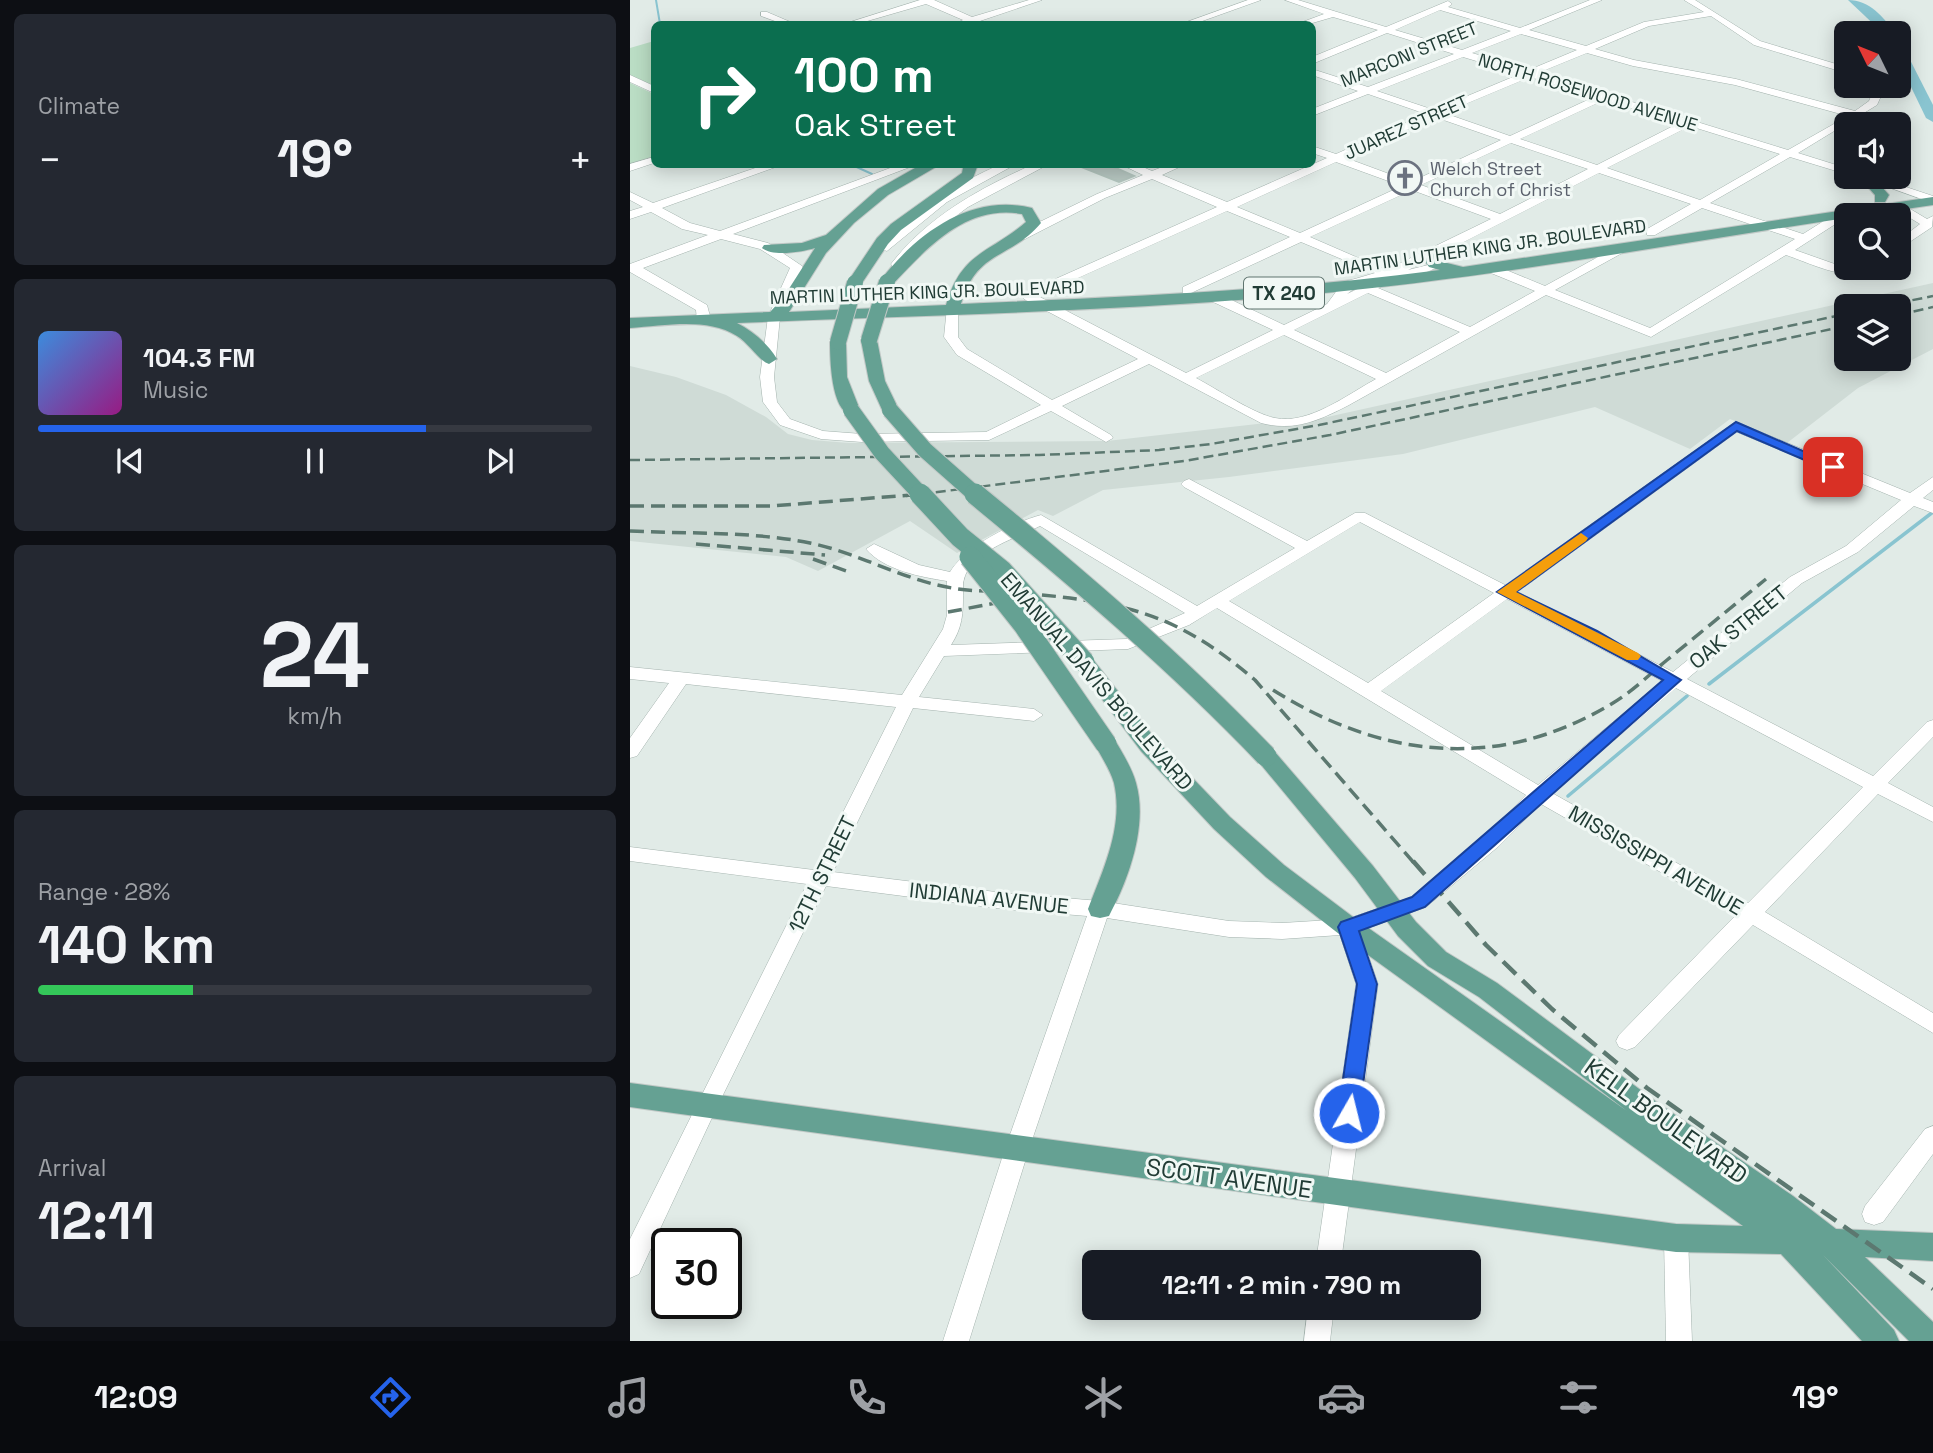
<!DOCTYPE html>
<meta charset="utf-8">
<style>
:root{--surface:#171b24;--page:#242831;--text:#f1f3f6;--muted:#9ea1a6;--line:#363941;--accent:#2563eb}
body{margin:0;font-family:"Space Grotesk",sans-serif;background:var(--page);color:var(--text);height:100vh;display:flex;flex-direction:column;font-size:26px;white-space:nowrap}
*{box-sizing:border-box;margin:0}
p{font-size:23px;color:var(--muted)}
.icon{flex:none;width:38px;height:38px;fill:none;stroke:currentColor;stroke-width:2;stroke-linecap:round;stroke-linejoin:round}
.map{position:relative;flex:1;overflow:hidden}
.drawer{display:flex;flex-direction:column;gap:14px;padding:14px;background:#0d0f14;width:630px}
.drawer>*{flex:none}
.top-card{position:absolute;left:21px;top:21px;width:665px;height:147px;border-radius:10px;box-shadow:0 4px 18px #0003;background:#0b6e4f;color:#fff;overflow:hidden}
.needle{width:46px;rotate:313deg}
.fabs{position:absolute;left:1204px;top:21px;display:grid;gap:14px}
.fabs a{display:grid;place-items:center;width:77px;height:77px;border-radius:10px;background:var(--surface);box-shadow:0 4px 18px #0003;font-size:35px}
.speed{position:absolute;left:21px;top:1228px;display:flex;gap:14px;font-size:35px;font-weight:700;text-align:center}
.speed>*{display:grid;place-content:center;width:91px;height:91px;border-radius:50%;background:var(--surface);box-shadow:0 4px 18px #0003;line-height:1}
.speed .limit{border:4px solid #111;border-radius:10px;background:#fff;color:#111}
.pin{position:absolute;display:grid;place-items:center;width:60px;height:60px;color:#fff;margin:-30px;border-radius:14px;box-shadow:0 4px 10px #0006}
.me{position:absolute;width:77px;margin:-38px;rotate:8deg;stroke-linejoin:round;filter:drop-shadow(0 0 5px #0008)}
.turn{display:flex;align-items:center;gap:24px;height:147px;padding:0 28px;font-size:32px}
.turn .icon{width:91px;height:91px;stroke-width:2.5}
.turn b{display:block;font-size:49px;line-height:60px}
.big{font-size:52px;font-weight:700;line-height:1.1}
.drawer .widget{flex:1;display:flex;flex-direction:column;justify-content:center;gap:10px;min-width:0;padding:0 24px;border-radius:10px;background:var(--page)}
.drawer .dial{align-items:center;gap:0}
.dial b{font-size:91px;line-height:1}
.song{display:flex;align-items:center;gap:21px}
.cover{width:84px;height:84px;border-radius:10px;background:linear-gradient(135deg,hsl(210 70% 55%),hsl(310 70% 35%))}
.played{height:7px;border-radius:4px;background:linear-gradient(90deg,var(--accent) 70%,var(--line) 70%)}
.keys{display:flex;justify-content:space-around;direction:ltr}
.heat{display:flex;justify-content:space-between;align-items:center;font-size:38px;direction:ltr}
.charge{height:10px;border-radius:5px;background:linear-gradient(90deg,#34c759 28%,var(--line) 0)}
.trip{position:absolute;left:452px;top:1250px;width:399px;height:70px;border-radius:10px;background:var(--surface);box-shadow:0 4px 18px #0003;font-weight:700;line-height:70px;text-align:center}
.tab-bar{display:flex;height:112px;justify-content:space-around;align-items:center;background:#090b0e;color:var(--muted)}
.tab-bar .icon{width:49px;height:49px}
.tab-bar .active{color:var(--accent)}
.tab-bar b{font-size:32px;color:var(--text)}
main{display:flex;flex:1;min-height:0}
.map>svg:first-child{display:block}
.built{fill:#cfdbd6;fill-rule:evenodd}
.green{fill:#baddc4}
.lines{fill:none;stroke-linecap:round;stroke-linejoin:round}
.stream-far1{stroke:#89c4d0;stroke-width:2}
.stream{stroke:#89c4d0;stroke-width:3.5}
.river{fill:#89c4d0;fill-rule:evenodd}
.building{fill:#b6c6c0;stroke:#b3c5be;stroke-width:2}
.minor-casing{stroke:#a4b3ae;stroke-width:1}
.major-casing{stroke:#c1c8c6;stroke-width:2}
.minor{fill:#fff;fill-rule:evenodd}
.major{fill:#65a193;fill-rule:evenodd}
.rail-far2{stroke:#5c7870;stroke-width:2.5;stroke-dasharray:10 5;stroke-linecap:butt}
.rail-far1{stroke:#5c7870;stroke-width:3.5;stroke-dasharray:14 7;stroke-linecap:butt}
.rail{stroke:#5c7870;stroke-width:4.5;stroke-dasharray:18 9;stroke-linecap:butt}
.major-bridge-far1-casing{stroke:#c1c8c6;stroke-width:18;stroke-linecap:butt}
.major-bridge-casing{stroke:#c1c8c6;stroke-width:23;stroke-linecap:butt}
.major-bridge-far1{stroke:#65a193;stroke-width:16}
.major-bridge{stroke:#65a193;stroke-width:21}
.route{fill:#2563eb;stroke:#184099;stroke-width:2}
.slow{fill:#f59e0b}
.labels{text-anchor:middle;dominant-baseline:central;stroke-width:6;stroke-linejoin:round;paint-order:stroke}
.far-street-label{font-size:18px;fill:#213c35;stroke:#f1f8f5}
.far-worship-label{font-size:18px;fill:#5b616d;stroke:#f1f8f5;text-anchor:start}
.shield{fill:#f1f8f5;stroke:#5f746f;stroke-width:2}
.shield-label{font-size:19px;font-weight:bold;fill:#213c35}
.street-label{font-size:21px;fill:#213c35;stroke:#f1f8f5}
.near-street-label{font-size:24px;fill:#213c35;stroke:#f1f8f5}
</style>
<main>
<section class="drawer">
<div class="widget"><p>Climate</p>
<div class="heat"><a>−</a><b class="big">19°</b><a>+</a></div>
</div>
<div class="widget">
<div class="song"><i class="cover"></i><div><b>104.3 FM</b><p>Music</p></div></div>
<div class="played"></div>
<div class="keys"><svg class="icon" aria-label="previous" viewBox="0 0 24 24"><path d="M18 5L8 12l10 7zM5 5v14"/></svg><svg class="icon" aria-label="pause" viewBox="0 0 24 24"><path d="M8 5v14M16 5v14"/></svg><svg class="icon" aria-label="next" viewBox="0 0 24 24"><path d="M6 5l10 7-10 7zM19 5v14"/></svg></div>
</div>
<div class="widget dial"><b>24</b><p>km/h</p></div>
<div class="widget"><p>Range · 28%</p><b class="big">140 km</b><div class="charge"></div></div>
<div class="widget"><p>Arrival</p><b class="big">12:11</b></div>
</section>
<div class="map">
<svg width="1303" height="1341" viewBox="0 0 1303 1341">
<rect width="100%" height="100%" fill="#e1ebe7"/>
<!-- built -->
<path class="built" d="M1303,283V349L1228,388L1157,443L1100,419L1060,449L965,407L773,454L599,477L473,490L423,516L408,510L327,553L280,521L188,571L156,557L0,541V366L46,377L96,395L136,417L158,434L182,440L219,443L477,441L636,423L652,427ZM1216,306H1269V359H1216Z"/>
<!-- green -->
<g class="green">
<polygon points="24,41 24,86 0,75 0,48"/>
<polygon points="0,83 24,94 24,156 0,164"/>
</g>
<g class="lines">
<!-- stream-far1 -->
<g class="stream-far1">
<polyline points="26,0 30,24"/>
<polyline points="220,164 242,174"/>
</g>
<!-- stream -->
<g class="stream">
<polyline points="1079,684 1303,512"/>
<polyline points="938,796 1057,696"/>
</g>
<!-- river -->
<g class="river">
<path d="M1218,0C1240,0 1253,17 1265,33H1253Z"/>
<polygon points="1269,46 1275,50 1303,105 1303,122 1296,118 1269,62"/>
</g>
</g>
<!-- building -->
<polygon class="building" points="444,164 477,164 504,176 489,182"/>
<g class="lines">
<!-- minor casing -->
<g class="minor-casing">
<g id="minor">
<polygon points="290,0 304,0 342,17 399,0 412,0 350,21 347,24 325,24 333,20 296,4 227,24 214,24"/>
<polygon points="618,0 631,0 564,24 551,24"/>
<path d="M655,0H668L756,27L818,1L822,4L818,7L890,28L960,0H972L899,30L956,46L1014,22L1074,12L1054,0H1065L1130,41L1216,67V73L1124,45L1081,16L1019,26L965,49L1004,60L1106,79L1225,111L1239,101L1242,94L1236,86H1246L1252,94L1247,105L1168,153L1216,168V174L1160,157L1080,203L1173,234L1197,219L1200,214H1208L1207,223L1165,250L1216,268H1245C1222,285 1180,263 1156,255L1021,337L916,295L719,405C690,420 664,432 631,423L519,364L432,406L481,435L483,438L476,442L421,411L359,440L232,442L191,439L150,425L133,402L130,377L138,317L160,268L130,249L91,239L13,268L77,305L81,320L74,324L67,320L66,310L0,272V264L78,235L52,229L21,212L0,219V211L13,207L0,200V192L23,203L137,164H154L32,208L60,223L90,231L271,164H288L103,234L138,243L172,266L173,270L150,317L144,377L147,402L160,419L193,431L232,434L356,432L411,405L327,355L314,337L317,307H327L328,310V337L337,349L422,400L508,359L394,299V293L587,207L522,179L475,198L395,239H387V233L467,194L513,175L490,164H506L522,171L540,164H556L532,175L597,202L697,158L682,153V146L706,154L796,114L738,94L682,116V109L728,91L682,75V69L738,87L824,54L757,33L682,64V57L748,30L703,17L679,24H667L694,14ZM810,10L881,31L832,50L765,30ZM891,34L947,50L899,70L842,53ZM957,53L1003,66L1105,85L1218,116L1158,150L908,73ZM833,57L890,74L804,110L747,91ZM900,77L964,97L880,136L814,113ZM974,100L1049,123L967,165L890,139ZM805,117L871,140L781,182L716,158ZM1060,126L1150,154L1070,200L977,168ZM881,143L958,169L870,214L791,185ZM706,162L772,186L670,233L607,207ZM969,173L1061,204L1017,229V235H1025L1072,208L1165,239L1020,328L925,290L994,252V246L990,245L915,286L864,265H856V271L905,291L840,327L748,288C768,278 822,273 822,248ZM782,190L861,219L756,270L680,237ZM597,211L660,237L553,287V293H561L671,242L745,273L718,281L711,285L697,304L654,325L591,295H581V301L643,330L556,373L408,296ZM806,256L798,265L778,270ZM740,283L717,294L726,287ZM738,293L830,332L756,373L664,330ZM654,335L746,379C718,394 679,425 645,418C624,414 587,389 566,378Z"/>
<polygon points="131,12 137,12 165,24 153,24 131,16"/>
<polygon points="0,75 24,86 24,93 0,82"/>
<polygon points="24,157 24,163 0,171 0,164"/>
<path d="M371,164H386L317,202L257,251L247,248C278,211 327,184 371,164Z"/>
<path d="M404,164H419L338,207L302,234L271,267H263L261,264C297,217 350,188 404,164Z"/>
<polygon points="1230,177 1246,177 1303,196 1303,203"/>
<polygon points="1264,204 1272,204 1297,219 1303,216 1302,227 1269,249 1269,240 1290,224 1264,208"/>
<path d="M1106,422L1280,493L1303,477V490L1293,498L1303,502V513L1284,506L1228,552L1172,583L1057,679L1243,776L1297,722L1303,720V737L1258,783L1303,807V822L1248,794L1135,912L1303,1013V1033L1123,925L1005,1047L997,1050L989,1047L986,1041L989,1035L1106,915L911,804L869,846L796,907L730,931L748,984L711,1262H686L726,984L710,935L652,939L599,937L477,918L399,1149L339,1341H313L375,1149L457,916L374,909L196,886L87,1107L9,1274L0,1278V1239L177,884L0,861V847L184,870L266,707L56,684L7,756L0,758V738L39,683L0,679V667L272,695L313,629L317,615V581C291,577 254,570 236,549L244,544L289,565L320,572C336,546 382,523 411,515L567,606L665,548L554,487L551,484L554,481L559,479L677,541L725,513H735L875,585ZM1107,432L1271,500L1216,546L1160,577L1043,672L888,592ZM730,522L864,593L738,683L599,601ZM410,526L555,613L496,639L321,645C334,625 333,610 333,587C333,553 385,539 410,526ZM877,599L1032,681L908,785L751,691ZM587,608L896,795L855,836L782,897L717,919L652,923L599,921L470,901L374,893L203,872L283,708L404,721L413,715L404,709L289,697L314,656L498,649L559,625ZM1046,688L1233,787L1118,903L922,793Z"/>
<polygon points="1303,1126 1303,1154 1253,1222 1244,1225 1235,1222 1232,1214 1235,1206 1295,1129"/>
<polygon points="1046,1227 1055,1230 1058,1238 1062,1341 1036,1341 1034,1238 1037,1230"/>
<polygon points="678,1307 704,1307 700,1341 674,1341"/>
</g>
</g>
<!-- major casing -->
<g class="major-casing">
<g id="major">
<path d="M292,164H311L258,195L224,223L196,253L159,312L316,305C332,251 359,254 396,222L392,214C336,204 297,248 262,285L257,287L249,282C286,234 340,193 402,208L411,223C380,260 347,249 331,304C492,297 651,291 810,270L799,267L792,257L795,250H805L809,261L833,267L1303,197V205L1235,215H1216V218C1035,245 855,279 672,295C485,312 295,315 107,323C124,332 137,343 147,359L139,364C130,362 118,342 107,336C76,317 35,326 0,328V318L140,312L153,298L185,248C171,252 143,257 132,248L134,245L172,243L196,235L248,189Z"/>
<polygon points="329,164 345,164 347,167 343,178 271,230 258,244 230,286 220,286 217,283 247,238 261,224 332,173 333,168"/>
<polygon points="1229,177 1243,177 1259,195 1255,202 1245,202 1245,195"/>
<polygon points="239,335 247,340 255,381 269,410 266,414 254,414 239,381 231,340"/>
<path d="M208,337L216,342L217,377L230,410L221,415C201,410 200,359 200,342Z"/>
<polygon points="454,655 461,657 527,741 600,817 654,865 727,920 997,1111 849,997 798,966 768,936 725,878 628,761 625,756 628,751 636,748 644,751 743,866 786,922 816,952 867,983 1028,1103 1163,1196 1206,1229 1303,1233 1303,1261 1235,1257 1303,1322 1303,1341 1279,1341 1193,1255 1264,1330 1269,1341 1232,1341 1151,1254 1046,1252 0,1107 0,1083 1046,1224 1113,1226 709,934 636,877 584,829 511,751 444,662 447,657"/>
<path d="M476,737L484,739C492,752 502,768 506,783C518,825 499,879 479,916L470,918L461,916L458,909C473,870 494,826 484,783C480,769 471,757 465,744L468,739Z"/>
</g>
</g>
<!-- minor -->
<use href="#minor" class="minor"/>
<!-- major -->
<use href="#major" class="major"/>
<!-- rail-far2 -->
<g class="rail-far2">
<polyline points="1253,306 1303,296"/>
<polyline points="1269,315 1303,307"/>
<polyline points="0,460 409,455 529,450 581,444 689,425 1216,314"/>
<polyline points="276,496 554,461 700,435 1216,326"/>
</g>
<!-- rail-far1 -->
<g class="rail-far1">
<polyline points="0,506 141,506 294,494"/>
<path d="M0,531C60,534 121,531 180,543C229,553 273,580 322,588C345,592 369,591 391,593C494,602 545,612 625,680L784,863"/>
<polyline points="66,544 195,555"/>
<polyline points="183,559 222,573"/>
<polyline points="318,612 387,599"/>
<path d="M643,690C753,759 869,772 983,703C1003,691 1020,674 1037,660C1070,633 1103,606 1136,579"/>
</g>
<!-- rail -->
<polyline class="rail" points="783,861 856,945 922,1009 1017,1088 1303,1289"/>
<!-- major-bridge-far1 casing -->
<g class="major-bridge-far1-casing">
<g id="major-bridge-far1">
<polyline points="239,340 257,282"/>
<polyline points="208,342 225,283"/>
<polyline points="221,410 252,453 292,496"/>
<polyline points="260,410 295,450 347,496"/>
</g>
</g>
<!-- major-bridge casing -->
<g class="major-bridge-casing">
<g id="major-bridge">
<polyline points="290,494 330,537 372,571 454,662"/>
<path d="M345,494C446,577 545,661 636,756"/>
<polyline points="340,557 394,625 476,744"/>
</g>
</g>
<!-- major-bridge-far1 -->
<use href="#major-bridge-far1" class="major-bridge-far1"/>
<!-- major-bridge -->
<use href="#major-bridge" class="major-bridge"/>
</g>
<!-- route -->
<polygon class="route" points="1106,422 1210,467 1203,471 1198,470 1107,431 886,592 967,631 1051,680 795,907 729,931 747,984 729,1113 726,1119 719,1122 711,1119 708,1113 727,984 708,927 711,922 782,897 1033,680 867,592"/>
<!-- slow -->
<polygon class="slow" points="951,533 958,538 956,541 886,592 1008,653 1011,656 1008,660 997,660 867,592"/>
<!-- icons -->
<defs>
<g id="church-ring" transform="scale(1.75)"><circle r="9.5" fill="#f1f8f5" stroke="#6b7280" stroke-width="1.5"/><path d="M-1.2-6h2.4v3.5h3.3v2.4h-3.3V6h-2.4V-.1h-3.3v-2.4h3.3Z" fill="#6b7280"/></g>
</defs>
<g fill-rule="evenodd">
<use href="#church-ring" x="775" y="178"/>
</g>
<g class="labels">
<!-- far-street labels -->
<g class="far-street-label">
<text transform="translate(779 54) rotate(-22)">MARCONI STREET</text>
<text transform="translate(958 92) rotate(17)">NORTH ROSEWOOD AVENUE</text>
<text transform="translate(776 127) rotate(-24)">JUAREZ STREET</text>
<text transform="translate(860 247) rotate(-8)">MARTIN LUTHER KING JR. BOULEVARD</text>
<text transform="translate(297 292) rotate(-2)">MARTIN LUTHER KING JR. BOULEVARD</text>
</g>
<!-- far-worship labels -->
<g class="far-worship-label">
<text x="800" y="168">Welch Street<tspan x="800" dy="21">Church of Christ</tspan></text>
</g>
<!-- shield labels -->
<rect class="shield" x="614" y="277.5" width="80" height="31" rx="5"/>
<g class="shield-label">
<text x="654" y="293">TX 240</text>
</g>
<!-- street labels -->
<g class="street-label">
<text transform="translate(1108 627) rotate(-39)">OAK STREET</text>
<text transform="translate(467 681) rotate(49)">EMANUAL DAVIS BOULEVARD</text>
<text transform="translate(1026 860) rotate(30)">MISSISSIPPI AVENUE</text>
<text transform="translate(192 874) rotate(-64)">12TH STREET</text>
<text transform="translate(359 898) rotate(6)">INDIANA AVENUE</text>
</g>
<!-- near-street labels -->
<g class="near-street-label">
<text transform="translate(1036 1121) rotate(36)">KELL BOULEVARD</text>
<text transform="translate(599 1178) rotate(8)">SCOTT AVENUE</text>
</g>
</g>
</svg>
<div class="fabs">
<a><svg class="needle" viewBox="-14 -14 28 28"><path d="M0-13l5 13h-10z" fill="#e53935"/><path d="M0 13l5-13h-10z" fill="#9ea1a6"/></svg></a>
<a><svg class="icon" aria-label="sound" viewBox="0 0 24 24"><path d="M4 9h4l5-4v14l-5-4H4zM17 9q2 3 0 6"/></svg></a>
<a><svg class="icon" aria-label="search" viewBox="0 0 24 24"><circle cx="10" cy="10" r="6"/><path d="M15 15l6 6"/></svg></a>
<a><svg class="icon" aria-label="layers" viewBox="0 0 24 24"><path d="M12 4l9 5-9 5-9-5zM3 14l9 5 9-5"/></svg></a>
</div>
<div class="speed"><div class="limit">30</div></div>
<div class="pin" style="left:1203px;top:467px;background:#d93025"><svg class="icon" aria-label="arrive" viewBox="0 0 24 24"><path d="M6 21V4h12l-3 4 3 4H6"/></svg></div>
<svg class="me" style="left:719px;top:1113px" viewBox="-20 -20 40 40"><circle r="17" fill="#2563eb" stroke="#fff" stroke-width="3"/><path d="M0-11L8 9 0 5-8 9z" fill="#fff"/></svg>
<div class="trip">12:11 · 2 min · 790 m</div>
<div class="top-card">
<div class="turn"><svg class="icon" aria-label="right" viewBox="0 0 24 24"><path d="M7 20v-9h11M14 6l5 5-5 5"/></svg><div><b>100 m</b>Oak Street</div></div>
</div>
</div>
</main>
<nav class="tab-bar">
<b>12:09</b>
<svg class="icon active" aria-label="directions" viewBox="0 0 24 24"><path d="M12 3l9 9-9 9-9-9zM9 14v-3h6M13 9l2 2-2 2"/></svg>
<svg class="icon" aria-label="music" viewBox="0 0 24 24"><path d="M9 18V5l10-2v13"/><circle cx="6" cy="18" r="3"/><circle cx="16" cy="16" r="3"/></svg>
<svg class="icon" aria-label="phone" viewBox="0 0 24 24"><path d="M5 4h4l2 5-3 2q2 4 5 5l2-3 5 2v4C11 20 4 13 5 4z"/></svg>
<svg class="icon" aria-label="climate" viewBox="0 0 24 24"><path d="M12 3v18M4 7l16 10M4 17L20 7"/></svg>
<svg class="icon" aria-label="car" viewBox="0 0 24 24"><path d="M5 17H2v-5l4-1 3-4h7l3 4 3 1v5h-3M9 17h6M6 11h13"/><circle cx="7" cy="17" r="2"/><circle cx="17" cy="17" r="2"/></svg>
<svg class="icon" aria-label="filters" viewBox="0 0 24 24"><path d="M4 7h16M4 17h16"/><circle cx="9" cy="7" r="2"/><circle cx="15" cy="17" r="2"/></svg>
<b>19°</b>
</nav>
